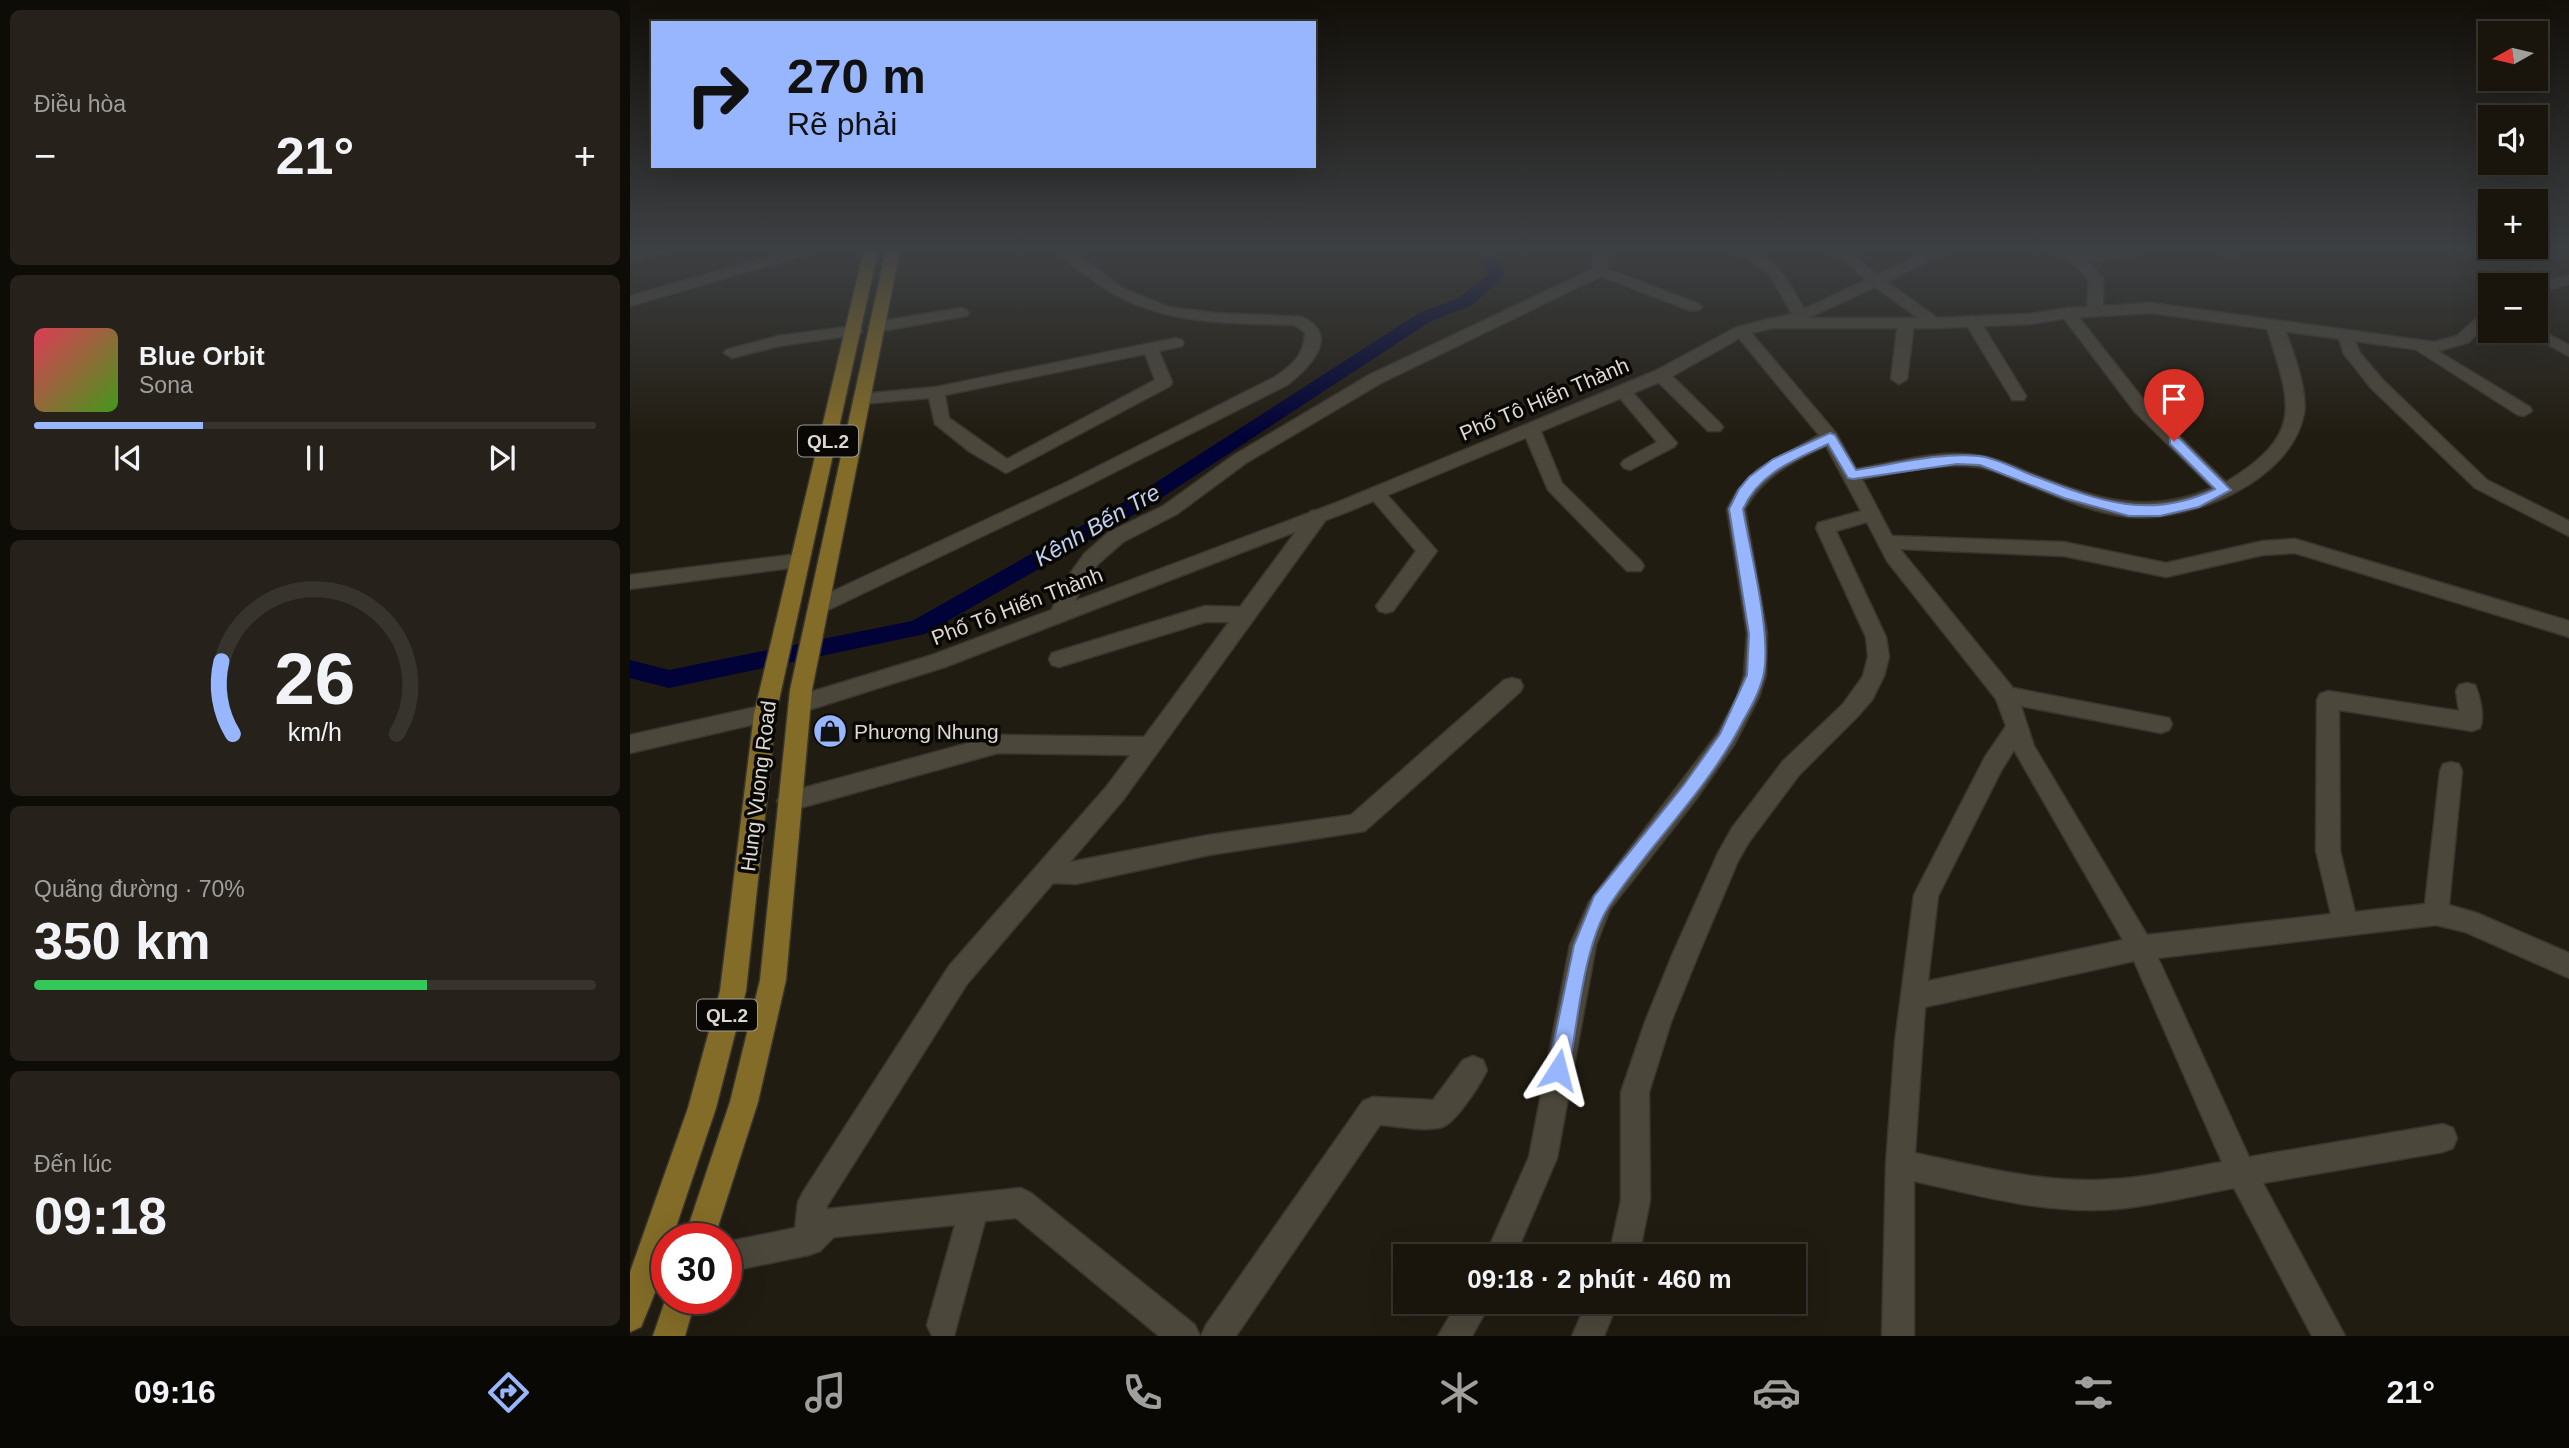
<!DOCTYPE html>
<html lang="vi">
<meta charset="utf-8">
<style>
:root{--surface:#19150d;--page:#26221b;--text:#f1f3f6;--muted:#9f9f9d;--line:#37342e;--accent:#97b6fd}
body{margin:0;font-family:Helvetica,sans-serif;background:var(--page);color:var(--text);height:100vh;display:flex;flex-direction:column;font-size:26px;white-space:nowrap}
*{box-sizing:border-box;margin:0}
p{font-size:23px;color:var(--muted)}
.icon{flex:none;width:38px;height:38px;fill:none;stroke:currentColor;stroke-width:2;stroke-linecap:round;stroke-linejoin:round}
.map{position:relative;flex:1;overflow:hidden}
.side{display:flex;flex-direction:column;gap:10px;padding:10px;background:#0e0c07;width:630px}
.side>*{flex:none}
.top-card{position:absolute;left:21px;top:21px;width:665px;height:147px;border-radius:0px;box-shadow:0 7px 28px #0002,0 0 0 2px var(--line);background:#97b6fd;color:#111;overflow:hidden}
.needle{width:46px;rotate:262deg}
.tools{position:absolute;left:1848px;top:21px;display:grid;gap:14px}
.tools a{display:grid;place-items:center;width:70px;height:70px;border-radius:0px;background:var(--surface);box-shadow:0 7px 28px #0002,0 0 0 2px var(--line);font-size:35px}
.speed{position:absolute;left:21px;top:1223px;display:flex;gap:14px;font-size:35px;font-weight:700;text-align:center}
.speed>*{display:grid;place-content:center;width:91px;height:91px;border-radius:50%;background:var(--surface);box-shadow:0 7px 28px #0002,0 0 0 2px var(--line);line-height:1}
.speed .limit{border:10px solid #d22;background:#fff;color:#111}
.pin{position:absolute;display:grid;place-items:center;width:60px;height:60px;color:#fff;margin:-72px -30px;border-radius:50% 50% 50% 0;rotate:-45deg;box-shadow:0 0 7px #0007}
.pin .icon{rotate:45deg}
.me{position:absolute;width:77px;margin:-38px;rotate:9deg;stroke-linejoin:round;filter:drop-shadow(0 0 5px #0008)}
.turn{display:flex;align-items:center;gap:24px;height:147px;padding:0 21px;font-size:32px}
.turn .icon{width:91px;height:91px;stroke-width:2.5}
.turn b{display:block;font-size:49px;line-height:60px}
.big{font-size:52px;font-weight:800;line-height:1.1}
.side .tile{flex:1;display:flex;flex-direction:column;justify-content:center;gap:10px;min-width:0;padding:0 24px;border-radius:10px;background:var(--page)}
.side .dial{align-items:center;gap:0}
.dial svg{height:182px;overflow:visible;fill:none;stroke:var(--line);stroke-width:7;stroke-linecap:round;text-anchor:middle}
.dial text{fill:var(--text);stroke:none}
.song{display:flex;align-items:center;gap:21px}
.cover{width:84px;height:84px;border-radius:10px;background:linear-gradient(135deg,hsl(350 70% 55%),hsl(100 70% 35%))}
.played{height:7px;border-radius:4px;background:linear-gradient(90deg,var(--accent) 30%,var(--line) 30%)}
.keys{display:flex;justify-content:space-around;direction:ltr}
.heat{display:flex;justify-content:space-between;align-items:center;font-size:38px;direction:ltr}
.charge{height:10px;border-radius:5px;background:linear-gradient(90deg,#34c759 70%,var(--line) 0)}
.trip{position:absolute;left:763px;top:1244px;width:413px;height:70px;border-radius:0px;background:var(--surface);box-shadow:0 7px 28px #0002,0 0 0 2px var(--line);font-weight:800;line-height:70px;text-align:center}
.menu{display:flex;height:112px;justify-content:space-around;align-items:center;background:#0a0805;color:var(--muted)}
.menu .icon{width:49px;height:49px}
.menu .on{color:var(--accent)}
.menu b{font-size:32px;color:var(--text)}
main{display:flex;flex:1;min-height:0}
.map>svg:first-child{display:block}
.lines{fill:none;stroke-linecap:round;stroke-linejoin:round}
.canal{fill:#010237;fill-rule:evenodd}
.minor-casing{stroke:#38352f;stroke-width:3}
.tertiary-casing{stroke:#38352f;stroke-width:3}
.primary-casing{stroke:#38352f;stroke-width:3}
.minor{fill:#4c473b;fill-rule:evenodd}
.tertiary{fill:#4c473b;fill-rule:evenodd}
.primary{fill:#836c28;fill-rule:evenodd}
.route{fill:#97b6fd;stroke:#6276a4;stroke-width:2}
.labels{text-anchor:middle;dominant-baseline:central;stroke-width:7;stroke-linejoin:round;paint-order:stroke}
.shield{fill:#090704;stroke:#9d9a94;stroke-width:2}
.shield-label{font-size:19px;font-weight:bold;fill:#dcd9d2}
.street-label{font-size:21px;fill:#dcd9d2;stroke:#090704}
.poi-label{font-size:21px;fill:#dcd9d2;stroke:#090704;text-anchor:start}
.water-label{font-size:23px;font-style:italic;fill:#c0cff3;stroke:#090704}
</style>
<main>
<section class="side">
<div class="tile"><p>Điều hòa</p>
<div class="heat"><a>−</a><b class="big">21°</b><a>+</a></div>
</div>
<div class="tile">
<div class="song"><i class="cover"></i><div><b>Blue Orbit</b><p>Sona</p></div></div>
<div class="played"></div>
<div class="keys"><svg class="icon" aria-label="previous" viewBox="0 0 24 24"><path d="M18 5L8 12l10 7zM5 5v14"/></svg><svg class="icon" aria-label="pause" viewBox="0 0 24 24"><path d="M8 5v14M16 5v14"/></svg><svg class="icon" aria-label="next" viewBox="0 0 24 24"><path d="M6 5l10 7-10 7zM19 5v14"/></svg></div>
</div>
<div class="tile dial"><svg viewBox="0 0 100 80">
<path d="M14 69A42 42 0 1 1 86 69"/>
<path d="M14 69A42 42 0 0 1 9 37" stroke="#97b6fd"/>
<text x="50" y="56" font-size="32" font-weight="700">26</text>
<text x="50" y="72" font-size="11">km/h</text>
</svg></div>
<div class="tile"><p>Quãng đường · 70%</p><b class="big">350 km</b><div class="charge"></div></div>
<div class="tile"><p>Đến lúc</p><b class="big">09:18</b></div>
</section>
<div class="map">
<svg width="1939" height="1336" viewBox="0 0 1939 1336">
<rect width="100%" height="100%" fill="#211c11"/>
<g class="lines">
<!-- canal -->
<polygon class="canal" points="847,250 863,250 875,275 841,306 801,321 522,504 295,634 39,688 0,678 0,660 39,670 282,621 508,494 789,313 829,298 858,274"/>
<!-- minor casing -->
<g class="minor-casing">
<g id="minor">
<polygon points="13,250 35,250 33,253 0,262 0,253"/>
<polygon points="162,250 184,250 182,253 0,306 0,296"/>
<path d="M428,250H443L492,288L538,307L585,313L672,317C712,335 679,368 657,385L449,490L196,611L189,613L182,611L179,606L182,601L437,482L645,377C662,365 675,355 675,332L664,325C591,322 526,326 464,281C451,272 437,263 428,250Z"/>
<polygon points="964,250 978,250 977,269 1069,304 1072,307 1069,310 1059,310 971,276 751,383 616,463 547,514 493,542 468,564 454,583 436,620 429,623 422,620 419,615 439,575 454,554 479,532 533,506 604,455 739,375 963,269"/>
<path d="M1106,250C1144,250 1157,279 1174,309L1236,280L1202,250H1218L1247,275L1301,250H1319L1257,282L1314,323L1312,326H1300L1245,287L1176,319L1142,328L1136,326L1134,323L1136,320L1162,314L1140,275Z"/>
<polygon points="1422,250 1440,250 1449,254 1508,250 1510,253 1503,257 1458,262 1473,279 1473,311 1465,316 1457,311 1459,280 1442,262"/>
<polygon points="1593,250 1607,250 1608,253 1601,257 1596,256"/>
<polygon points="331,308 336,310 339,313 336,316 246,332 238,327 246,322"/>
<path d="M1438,308L1443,310L1517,404L1596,482C1677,433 1660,403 1636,325L1644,320L1650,322C1661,340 1678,392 1674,413C1662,481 1561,522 1499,517C1461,513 1423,495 1388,481C1375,476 1362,469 1348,467C1309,462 1270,473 1232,479L1262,536L1434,542L1536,563L1633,541L1665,539L1939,621V637L1665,553L1633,555L1536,577L1434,556L1270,549L1383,688L1539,718L1542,724L1539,730L1531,733L1391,706L1404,746L1517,935L1701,914L1686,851L1687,700L1690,694L1698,691L1829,711L1826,691L1829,685L1837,683L1845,685C1850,696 1855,717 1850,728L1842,731L1709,710L1710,851L1725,912L1795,904L1810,771L1813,764L1821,762L1829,764L1832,771L1819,905L1847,913L1939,953V978L1835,932L1806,925L1528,958L1619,1157L1813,1124L1823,1128L1827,1138L1823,1148L1813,1152L1633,1183L1715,1336H1682L1604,1188C1565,1195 1526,1205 1487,1209C1419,1215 1350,1196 1284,1181V1336H1252L1256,1164L1265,1042L1284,895L1355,757L1376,726L1366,699L1257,561L1237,522L1206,531L1256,637L1259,657L1254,676L1242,700L1228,716L1169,775L1119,842L1108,861L1069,953L1041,1022L1019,1092L1020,1200L1009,1256H979L991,1200V1092L1015,1022L1043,953L1088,853L1102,828L1153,761L1213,704L1233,676L1238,657L1236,637L1186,528L1188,523L1231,511L1196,446C1164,461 1133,476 1115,509L1137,633L1136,675L1129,697L1104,745L1067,798L980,909L966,945L927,1158L885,1256H855L899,1157L940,945L959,902L1088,733L1107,697L1114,675L1117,633L1097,509L1107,491L1128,469L1189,435L1103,331L1105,328H1117L1206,433L1226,469C1267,462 1311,448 1352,456C1370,459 1386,467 1403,474C1467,498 1515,517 1582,488L1505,412L1430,313ZM1384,750L1493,940L1298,981L1308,896L1371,771ZM1504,961L1592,1162C1557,1168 1521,1177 1486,1179C1418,1185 1351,1167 1285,1153L1295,1007Z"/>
<polygon points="1342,316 1350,321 1396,396 1394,400 1382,400 1380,396 1334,321"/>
<polygon points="1276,318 1284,323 1277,379 1269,384 1261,379 1268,323"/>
<polygon points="224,326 230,328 232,331 230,334 149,346 102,358 94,353 96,350 148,336"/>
<polygon points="1906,328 1939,345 1939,356 1892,331 1906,331"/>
<polygon points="1716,331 1722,333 1730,353 1753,380 1857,480 1939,521 1939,536 1845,488 1741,388 1714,354 1708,336"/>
<path d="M546,338L552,340L554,343L552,346L529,351L542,382L540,386L376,473L340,452L305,424L299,398L231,404L223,399L231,394L306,387ZM515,354L525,380L377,459L319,418L315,395Z"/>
<polygon points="1791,341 1900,407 1902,411 1894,416 1888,415 1785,349 1783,346"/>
<polygon points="1031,370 1037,371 1090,423 1093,427 1090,431 1078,431 1025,379 1023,375"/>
<polygon points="992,386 998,387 1047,443 1044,447 1000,470 994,468 991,464 994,460 1027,442 984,391"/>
<polygon points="901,424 910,429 932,483 1011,561 1014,566 1011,571 997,571 918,490 892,429"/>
<polygon points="746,487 752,489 807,551 763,611 756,613 749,611 746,606 786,551 740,497 737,493 740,489"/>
<polygon points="688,510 695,511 697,516 695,521 493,800 440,862 579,835 721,815 874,680 882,678 890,680 893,686 890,692 735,831 579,855 446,884 423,883 337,984 197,1206 197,1209 391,1188 401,1193 565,1325 570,1336 529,1336 386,1218 355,1221 324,1336 302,1336 297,1325 325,1225 204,1237 190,1251 179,1255 96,1272 96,1242 165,1228 168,1202 173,1192 319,966 477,786 500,755 368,753 159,811 151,808 147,801 151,794 368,735 514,737 599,622 575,622 429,667 422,665 419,659 422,653 575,606 610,607 681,511"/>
<polygon points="169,554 176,556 179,561 176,566 0,589 0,575"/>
<polygon points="135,705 143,708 146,714 143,720 0,753 0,735"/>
<path d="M843,1056L853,1060L857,1070C851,1083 826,1123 812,1127C794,1132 768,1126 750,1125L606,1336H571L576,1325L733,1101L743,1097L803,1100L833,1060Z"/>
<polygon points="828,1302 861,1302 842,1336 808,1336"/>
<polygon points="957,1302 988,1302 974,1336 942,1336"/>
</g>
</g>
<!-- tertiary casing -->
<g class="tertiary-casing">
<g id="tertiary">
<polygon points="1939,275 1939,284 1906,293 1906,285 1900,285"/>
<polygon points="1521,303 1804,342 1827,336 1855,310 1860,308 1860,321 1839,342 1805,352 1521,313 1438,318 1400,324 1306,328 1142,328 1117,334 1037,379 722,510 315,667 169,713 161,710 158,704 161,698 302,655 708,502 1025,371 1105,328 1142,318 1306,318 1400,314 1438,308"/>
</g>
</g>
<!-- primary casing -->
<g class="primary-casing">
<g id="primary">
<path d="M234,250H248L146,714L116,991L86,1108L42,1239H37C37,1268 22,1300 11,1327L0,1332V1272L58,1108L90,991L124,714Z"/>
<polygon points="256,250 270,250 182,690 156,980 128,1102 84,1239 54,1239 100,1102 130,980 160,690"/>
<polygon points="37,1295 37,1298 66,1298 55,1336 23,1336"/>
</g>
</g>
<!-- minor -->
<use href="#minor" class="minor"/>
<!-- tertiary -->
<use href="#tertiary" class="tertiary"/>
<!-- primary -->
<use href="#primary" class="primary"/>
</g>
<!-- sky -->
<linearGradient id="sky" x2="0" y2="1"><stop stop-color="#120f09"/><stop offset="0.57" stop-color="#3d4043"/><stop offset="1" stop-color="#3d4043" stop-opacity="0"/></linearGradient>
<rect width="1939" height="437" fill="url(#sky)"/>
<!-- route -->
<path class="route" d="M1200,433L1205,435L1226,470C1266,464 1309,452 1349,456C1366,458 1384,468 1399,474C1465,499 1517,522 1585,489L1540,444V438H1549L1601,490L1569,507L1530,516H1499L1434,498L1350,465L1327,464L1223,479L1218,478L1198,444C1164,460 1129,473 1113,509C1120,551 1143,639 1133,677C1129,693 1121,707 1113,721C1078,790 1021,842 979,906C954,944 947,1025 939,1070L936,1078L928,1081L921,1078L918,1070L944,945L964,896L1053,786L1090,734L1117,675L1119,634L1099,509L1109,489L1119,477L1143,459Z"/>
<!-- icons -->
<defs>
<g id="shop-disc" transform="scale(1.75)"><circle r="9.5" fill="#97b6fd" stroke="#090704"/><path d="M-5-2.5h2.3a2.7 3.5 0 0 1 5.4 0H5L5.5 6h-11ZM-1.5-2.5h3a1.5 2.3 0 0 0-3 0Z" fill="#111"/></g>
</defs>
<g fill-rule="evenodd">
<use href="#shop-disc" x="200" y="731"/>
</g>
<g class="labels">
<!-- shield labels -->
<g class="shield">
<rect x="168" y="425.5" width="60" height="31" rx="5"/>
<rect x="67" y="999.5" width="60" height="31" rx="5"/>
</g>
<g class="shield-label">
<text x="198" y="441">QL.2</text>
<text x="97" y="1015">QL.2</text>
</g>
<!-- street labels -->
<g class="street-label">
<text transform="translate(914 399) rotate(-23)">Phố Tô Hiến Thành</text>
<text transform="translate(387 606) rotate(-21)">Phố Tô Hiến Thành</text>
<text transform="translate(128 786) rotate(-83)">Hung Vuong Road</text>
</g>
<!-- poi labels -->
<g class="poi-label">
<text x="224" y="731">Phương Nhung</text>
</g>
<!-- water labels -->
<g class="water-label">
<text transform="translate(467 525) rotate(-30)">Kênh Bến Tre</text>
</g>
</g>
</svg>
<div class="tools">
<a><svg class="needle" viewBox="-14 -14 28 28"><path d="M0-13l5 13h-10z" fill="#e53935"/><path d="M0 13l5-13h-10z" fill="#9f9f9d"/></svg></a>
<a><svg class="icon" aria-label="sound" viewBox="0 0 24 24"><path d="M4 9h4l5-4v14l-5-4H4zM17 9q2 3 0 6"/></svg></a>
<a>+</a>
<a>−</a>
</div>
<div class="speed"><div class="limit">30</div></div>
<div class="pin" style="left:1544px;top:441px;background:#d93025"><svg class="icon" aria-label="arrive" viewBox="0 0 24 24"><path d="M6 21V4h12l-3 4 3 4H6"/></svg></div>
<svg class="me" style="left:928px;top:1070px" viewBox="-20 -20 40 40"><path d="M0-17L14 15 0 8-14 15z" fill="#97b6fd" stroke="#fff" stroke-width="4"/></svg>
<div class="trip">09:18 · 2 phút · 460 m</div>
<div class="top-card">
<div class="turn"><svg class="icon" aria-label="right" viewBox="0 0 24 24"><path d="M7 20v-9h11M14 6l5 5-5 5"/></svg><div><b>270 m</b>Rẽ phải</div></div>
</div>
</div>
</main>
<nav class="menu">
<b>09:16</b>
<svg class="icon on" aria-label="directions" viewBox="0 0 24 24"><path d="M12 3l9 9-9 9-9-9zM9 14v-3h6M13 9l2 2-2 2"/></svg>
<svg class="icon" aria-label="music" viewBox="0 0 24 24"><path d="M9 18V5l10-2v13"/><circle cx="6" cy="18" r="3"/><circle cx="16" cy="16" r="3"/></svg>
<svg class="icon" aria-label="phone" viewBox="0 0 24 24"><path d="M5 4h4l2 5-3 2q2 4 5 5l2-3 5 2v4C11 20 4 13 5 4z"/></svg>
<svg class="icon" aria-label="climate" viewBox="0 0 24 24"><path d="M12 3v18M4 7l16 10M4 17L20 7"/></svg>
<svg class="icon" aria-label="car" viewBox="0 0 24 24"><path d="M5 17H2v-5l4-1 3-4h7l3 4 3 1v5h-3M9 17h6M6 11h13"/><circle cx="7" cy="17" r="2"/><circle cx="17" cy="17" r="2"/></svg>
<svg class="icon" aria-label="filters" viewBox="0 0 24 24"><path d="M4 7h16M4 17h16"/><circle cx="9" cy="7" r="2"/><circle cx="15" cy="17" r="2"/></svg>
<b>21°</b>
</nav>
